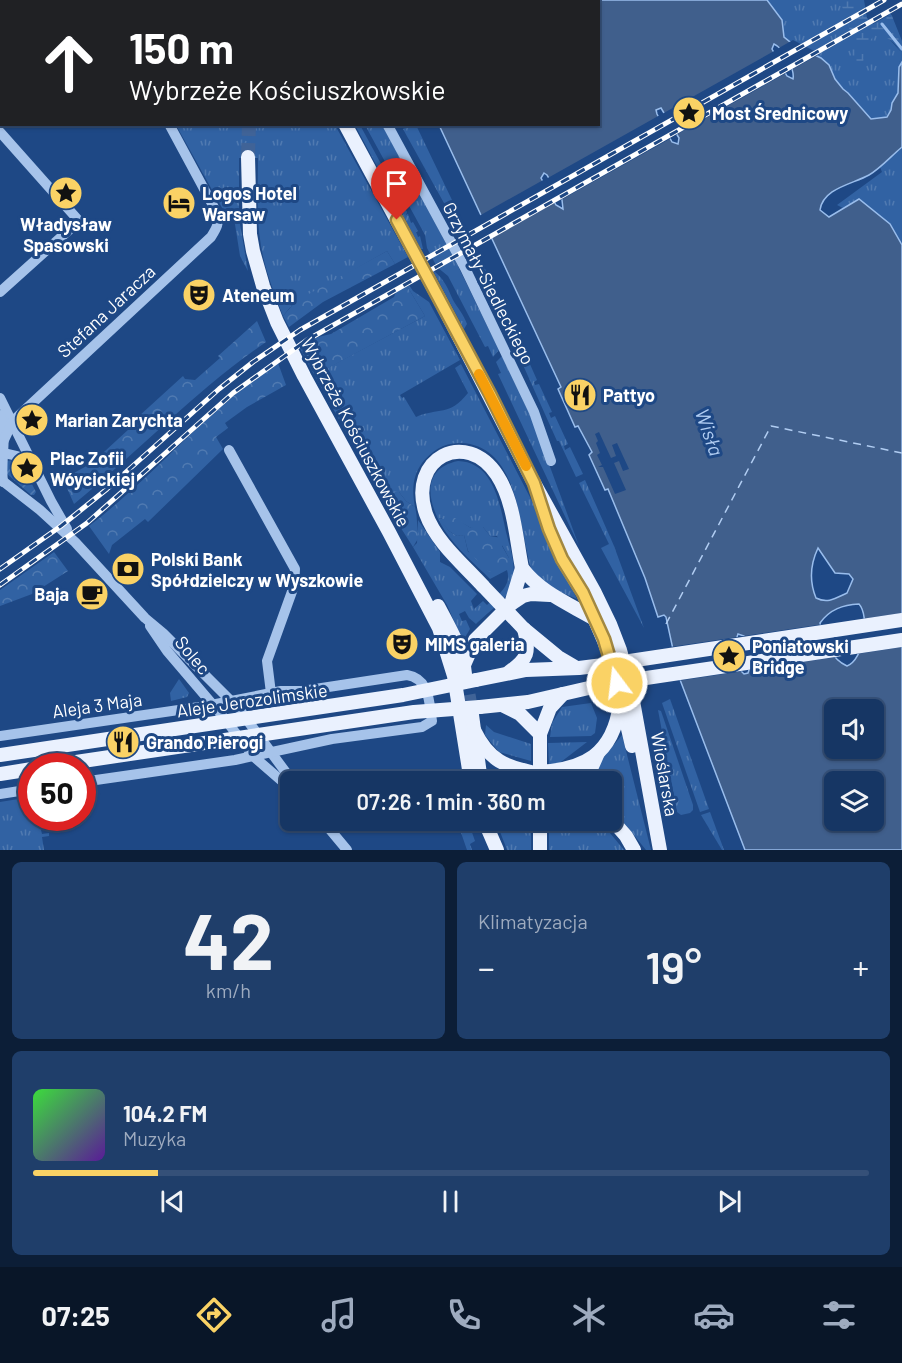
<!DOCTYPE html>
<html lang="pl">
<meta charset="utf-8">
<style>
:root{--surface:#163664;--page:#1f3e6a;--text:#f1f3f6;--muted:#9eabbf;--line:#355078;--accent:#fad265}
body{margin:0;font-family:Barlow,sans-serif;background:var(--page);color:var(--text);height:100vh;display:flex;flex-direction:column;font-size:22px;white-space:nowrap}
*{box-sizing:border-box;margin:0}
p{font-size:20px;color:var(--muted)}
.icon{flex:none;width:33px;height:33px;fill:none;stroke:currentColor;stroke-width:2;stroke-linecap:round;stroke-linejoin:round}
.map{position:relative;height:850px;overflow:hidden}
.details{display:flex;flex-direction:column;gap:12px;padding:12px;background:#0c1e37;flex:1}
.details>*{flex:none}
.hud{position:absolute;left:0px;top:0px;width:600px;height:126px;box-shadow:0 2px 4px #0004,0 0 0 2px var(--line);background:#202124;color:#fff;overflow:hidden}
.tools{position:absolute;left:824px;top:699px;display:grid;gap:12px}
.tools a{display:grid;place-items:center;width:60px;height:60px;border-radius:9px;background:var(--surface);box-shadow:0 2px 4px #0004,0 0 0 2px var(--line);font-size:30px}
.speed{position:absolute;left:18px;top:753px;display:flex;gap:12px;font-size:30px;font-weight:700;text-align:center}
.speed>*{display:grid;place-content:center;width:78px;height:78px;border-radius:50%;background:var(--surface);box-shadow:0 2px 4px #0004,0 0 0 2px var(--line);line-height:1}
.speed .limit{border:9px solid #d22;background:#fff;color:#111}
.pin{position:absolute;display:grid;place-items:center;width:51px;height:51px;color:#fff;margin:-62px -26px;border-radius:50% 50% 50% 0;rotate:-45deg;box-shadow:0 0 6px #0007}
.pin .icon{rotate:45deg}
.me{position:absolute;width:66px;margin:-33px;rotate:345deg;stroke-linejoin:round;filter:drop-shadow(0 0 4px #0008)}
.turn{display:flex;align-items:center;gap:21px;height:126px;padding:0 30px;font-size:27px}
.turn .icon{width:78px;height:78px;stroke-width:2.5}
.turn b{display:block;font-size:42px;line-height:51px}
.big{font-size:45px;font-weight:600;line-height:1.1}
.details .tile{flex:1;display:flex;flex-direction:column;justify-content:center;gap:9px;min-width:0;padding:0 21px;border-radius:9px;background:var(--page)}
.details .dial{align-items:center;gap:0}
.dial b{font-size:78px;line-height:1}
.song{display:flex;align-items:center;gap:18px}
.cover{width:72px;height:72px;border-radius:9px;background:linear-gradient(135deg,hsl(120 70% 55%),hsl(270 70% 35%))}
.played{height:6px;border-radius:3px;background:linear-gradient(90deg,var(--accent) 15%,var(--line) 15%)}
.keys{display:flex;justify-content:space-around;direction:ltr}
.heat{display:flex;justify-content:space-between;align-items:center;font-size:33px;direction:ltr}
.details .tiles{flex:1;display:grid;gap:12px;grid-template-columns:1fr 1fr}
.tile:last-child{grid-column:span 2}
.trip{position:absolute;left:280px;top:771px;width:342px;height:60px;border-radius:9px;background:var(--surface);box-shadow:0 2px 4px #0004,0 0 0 2px var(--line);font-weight:600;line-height:60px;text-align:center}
.tab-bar{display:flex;height:96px;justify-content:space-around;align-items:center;background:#091628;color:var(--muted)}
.tab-bar .icon{width:42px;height:42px}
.tab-bar .on{color:var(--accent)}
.tab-bar b{font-size:27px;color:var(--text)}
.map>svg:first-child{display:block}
.grass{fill:url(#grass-tufts);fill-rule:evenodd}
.forest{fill:url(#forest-crowns)}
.wetland{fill:url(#wetland-marsh)}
.garden{fill:url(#garden-furrows)}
.water{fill:#405f8c;stroke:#99bdec;stroke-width:1.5;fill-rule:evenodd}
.pier{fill:#1e4885}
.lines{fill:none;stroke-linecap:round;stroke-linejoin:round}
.stream{stroke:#99bdec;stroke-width:3}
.ferry{stroke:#b1cdf2;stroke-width:1.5;stroke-dasharray:8 6;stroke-linecap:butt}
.major-tunnel{stroke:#406397;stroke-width:14;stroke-dasharray:14 7;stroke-linecap:butt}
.minor{stroke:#a6c3ea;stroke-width:10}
.major{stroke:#eaf1fe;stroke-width:14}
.rail-casing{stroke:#fff;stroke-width:5}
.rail{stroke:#1e4885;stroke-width:3;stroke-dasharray:9;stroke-linecap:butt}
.major-bridge{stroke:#eaf1fe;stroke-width:14}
.route-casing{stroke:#a28842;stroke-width:15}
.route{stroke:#fad265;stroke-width:10}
.slow{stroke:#f59e0b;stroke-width:10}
.labels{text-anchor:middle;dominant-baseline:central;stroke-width:6;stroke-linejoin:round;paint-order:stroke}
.poi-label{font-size:18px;font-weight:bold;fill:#fff;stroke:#1e4885;text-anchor:start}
.street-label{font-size:18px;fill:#fff;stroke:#1e4885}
.water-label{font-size:20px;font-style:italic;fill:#b1cdf2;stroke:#1e4885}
</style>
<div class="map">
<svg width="902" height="850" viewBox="0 0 902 850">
<defs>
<pattern id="grass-tufts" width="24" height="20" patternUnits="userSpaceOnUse" patternTransform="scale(1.5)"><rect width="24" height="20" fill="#3162a3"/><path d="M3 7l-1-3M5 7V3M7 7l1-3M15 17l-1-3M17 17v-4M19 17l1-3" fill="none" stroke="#507ab1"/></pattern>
<pattern id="forest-crowns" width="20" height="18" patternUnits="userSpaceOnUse" patternTransform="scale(1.5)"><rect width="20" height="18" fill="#3162a3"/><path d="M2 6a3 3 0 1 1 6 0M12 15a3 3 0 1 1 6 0" fill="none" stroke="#507ab1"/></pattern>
<pattern id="wetland-marsh" width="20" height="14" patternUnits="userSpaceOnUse" patternTransform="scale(1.5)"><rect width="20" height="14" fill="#3162a3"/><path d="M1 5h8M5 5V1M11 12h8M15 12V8" fill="none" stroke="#507ab1"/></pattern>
<pattern id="garden-furrows" width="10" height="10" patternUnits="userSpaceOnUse" patternTransform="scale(1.5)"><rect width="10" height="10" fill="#3162a3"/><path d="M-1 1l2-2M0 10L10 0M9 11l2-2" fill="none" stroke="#507ab1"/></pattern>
</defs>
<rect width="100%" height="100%" fill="#1e4885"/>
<!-- grass -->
<g class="grass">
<polygon points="108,0 292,0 293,1 109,2"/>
<polygon points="767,0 867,0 880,29 901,52 902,56 899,63 898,94 892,103 891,110 887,117 871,119 869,118 848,93 843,89 835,79 829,65 821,58 794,45 784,37 782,20"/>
<path d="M176,125H335L408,257L395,264L387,251L292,305L283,316C274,293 265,270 261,246C256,217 258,187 258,158H239V218L248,271L240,256L234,218L226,215Z"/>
<polygon points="355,125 360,125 399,197 400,202 401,201 407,212 406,215 408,214 411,223 413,222 418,231 416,232 418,237 420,236 423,249 421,249"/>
<polygon points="365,125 382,125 455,260 499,350 493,357 488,346 485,347 448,276 437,267 427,248 425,235"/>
<polygon points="412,125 416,125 523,348 518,353 455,223 403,129"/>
<polygon points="902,147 902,245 890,224 856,200 848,206 843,208 837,205 882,172 880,167"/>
<path d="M433,271H434C445,280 448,289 453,300C457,307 464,315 467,324L464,329Z"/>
<path d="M409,285L413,291L429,302L460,360L400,395L402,398L404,397L416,417C439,407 449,417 468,393L455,368L461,364L535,507L544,531L577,599C563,593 543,586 534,573C529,567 528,555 526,547C518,509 512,445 461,443C445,442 431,451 422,463C412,477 412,491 415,507L406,501L399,492L387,496L390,511L306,360L320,372L425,316L407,286Z"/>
<polygon points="525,353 537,380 534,382 535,385 539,384 552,412 549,413 551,418 555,416 568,444 564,446 565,450 570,447 583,474 576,477 559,441 557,441 519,356"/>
<polygon points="502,356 534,423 579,546 498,374 501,373 496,362"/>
<path d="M458,461C494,462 500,505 506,532C511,552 519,572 509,591C504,601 485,615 476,624L469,618L465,611L459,614L462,621L466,620L470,629L464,639L461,637L447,605L413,547L417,543L418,520L440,552V562L450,567L477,594L471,601L474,609L483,601L487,605C498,595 512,586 507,570L490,579C475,564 457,549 445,531C428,505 419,469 458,461ZM439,518L464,524L471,528L483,527L490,536H497L509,558L468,552L464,535L457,536L449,531Z"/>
<polygon points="585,480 614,546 644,628 601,548 609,544 579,483"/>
<polygon points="179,679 189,693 187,697 171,701 170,693"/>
<polygon points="670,699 709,809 700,812 662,703"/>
<polygon points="591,703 597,718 595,733 591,736 550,737 552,723 562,707"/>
<polygon points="658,710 661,711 693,805 693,810 690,813 681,815 677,812"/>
<polygon points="486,725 494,732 531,744 531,761 499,752 485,735"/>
<polygon points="622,735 651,850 646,850 612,808 612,782 594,781 597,765"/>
<polygon points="587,742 557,765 549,764 548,743"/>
<polygon points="497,771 531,778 531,781 486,781 486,778 489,772"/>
<polygon points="31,797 32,818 47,819 47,822 40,823 41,827 48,826 48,829 41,830 42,834 49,833 49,836 42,837 44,850 0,850 0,802"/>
<polygon points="710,812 724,850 722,850 701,815"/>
<polygon points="457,821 468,821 475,841 470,844 472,850 467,850"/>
<polygon points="496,821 531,821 531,850 507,850"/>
<polygon points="549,821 600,821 624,850 549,850"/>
</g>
<!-- forest -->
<g class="forest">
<polygon points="387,251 395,264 323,302 289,327 283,316 296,301"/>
<polygon points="407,286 425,316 319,373 306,360 300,348 318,337 331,334 394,297 396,292"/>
<path d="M257,321L266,342C197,389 139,451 74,504L63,479L92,463L129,429L127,427L183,376L185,379L195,380L220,358L218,356Z"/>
<path d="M278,363L286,385L247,407L225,423L228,428L216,437L223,449L148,522L145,519L112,545L109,554L89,526C155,476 208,408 278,363Z"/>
<path d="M392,491L399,492L406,501L415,507C418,518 416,527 419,537L413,547L390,511L387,496Z"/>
<polygon points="437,517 442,519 455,518 471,528 475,526 483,527 490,536 502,538 504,542 502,546 509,558 510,564 495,573 488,571 468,551 464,535 457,536 449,531"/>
<polygon points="54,552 68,571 32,594 0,606 0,590"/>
</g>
<!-- wetland -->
<path class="wetland" d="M840,0H882L892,16L902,41V122L871,119L887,117C889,114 897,94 898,91C900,82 897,72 899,63C900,58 902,59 901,54C899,45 885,35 877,33C860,49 867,56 860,72L855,68V46Z"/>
<!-- garden -->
<polygon class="garden" points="12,460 22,465 36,492 34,495 31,495 6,473 7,461"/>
<!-- water -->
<path class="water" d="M378,0H767L782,20L784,37L794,45L821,58L829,65L835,79L843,89L848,93L871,119L887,117L891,110L892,103L898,93L899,67L902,62V147C891,156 881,168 869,175C853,184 823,188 820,210L829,217L859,199L890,224L902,245V850H745L679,677L666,617L664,615L658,617L645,578L608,489L605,490L589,455L592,452L578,426L575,427L558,389L561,387L439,125L598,124V2ZM774,44C783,48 795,69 793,79L787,76L772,49ZM661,108L679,138L678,144L672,142L657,114L656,110ZM544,173L547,175L562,200L563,209L556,205L541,178ZM818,548L835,573L849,574L853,579L847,593C836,598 828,604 816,598C809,581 810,565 818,548ZM859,604C870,616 864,660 847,666C831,659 823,639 820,623C830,609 843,605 859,604ZM738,634L744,636L749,670L748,673L744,674L741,671L737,637ZM834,710H873V748H834ZM834,782H873V820H834Z"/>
<!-- pier -->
<g class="pier">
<polygon points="864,0 885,0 889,15 873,24 867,18"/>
<polygon points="793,40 820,54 789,71 777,49"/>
<polygon points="776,50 788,72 674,136 662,114"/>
<polygon points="660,115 673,137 559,201 546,179"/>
<polygon points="545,179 558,201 490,239 479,216"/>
<polygon points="599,432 611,458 616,456 612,445 617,443 629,469 623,471 619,461 614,463 626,490 615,494 603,467 598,467 602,465 597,455 600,453 596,443 598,441 595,434"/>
<polygon points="902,613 902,647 857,654 861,619"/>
<polygon points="824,624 831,645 838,657 746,670 741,637 744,671 677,681 676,678 670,647"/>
</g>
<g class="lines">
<!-- stream -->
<polyline class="stream" points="882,24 902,49"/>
<!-- ferry -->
<polyline class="ferry" points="666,624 771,426 902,453"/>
<!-- major-tunnel -->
<g class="major-tunnel">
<polyline points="245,0 246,2"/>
<polyline points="278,0 279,2"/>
<polyline points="248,157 249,124"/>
<polyline points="465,674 472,715"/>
</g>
<!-- minor -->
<g class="minor">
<polyline points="102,0 102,2"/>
<polyline points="318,0 319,2"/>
<polyline points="387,124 465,268 534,412 551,461"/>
<polyline points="0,132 79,221 0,292"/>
<polyline points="0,398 51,501 67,529"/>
<path d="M0,415C8,436 0,460 3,482"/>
<path d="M2,444L13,421L211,237C216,229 220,223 217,213L169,124"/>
<polyline points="229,450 295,569 294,586 267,661 271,693"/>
<polyline points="0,452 17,456 34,467"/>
<polyline points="0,479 40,510 75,542 145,618 163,633 239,709 293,782"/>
<polyline points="150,626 167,651 225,719 253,756 291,789"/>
<path d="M0,736L206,706L281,691H302L407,675C430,679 429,702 432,721L422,727L332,739L235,760L82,782"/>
<polyline points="0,794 32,789"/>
<polyline points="322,820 347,850"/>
</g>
<!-- major -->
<g class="major">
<polyline points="345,124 442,304 534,483 595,593 610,624 620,650 631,690 660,850"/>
<polyline points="248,157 250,234 253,251 263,286 277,322 304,376 389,532 439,628 454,676 471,782"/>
<polyline points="545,516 562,559 583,593 604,641 613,665 632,746"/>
<path d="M483,586C463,564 436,542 426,514C407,458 466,428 497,475C514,501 516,538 522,568C540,592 567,603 593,618"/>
<polyline points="511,604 522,568"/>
<path d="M438,606C449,627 463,650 465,674"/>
<polyline points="524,629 558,657 575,667"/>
<polyline points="464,665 475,640 511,604 523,596 531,594 550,595"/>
<path d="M509,672C528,659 530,652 524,629"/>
<polyline points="476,680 526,670 579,668 603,665"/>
<polyline points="502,705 520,714 540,734 550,708 563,694"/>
<polyline points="480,707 528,702 606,684"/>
<polyline points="472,715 481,782"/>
<path d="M474,730C496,776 523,765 564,782"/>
<path d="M537,772C584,770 613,755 620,704"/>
<polyline points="0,774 32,769"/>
<polyline points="590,782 590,771 598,753"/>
<polyline points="484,820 497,850"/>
<polyline points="540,820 540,850"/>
<polyline points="612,820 626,836 634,850"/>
</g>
<!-- rail casing -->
<g class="rail-casing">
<g id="rail">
<polyline points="0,569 61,526 107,489 219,389 253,362 300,330 884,0"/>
<polyline points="0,585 87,523 233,393 307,340 902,4"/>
</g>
</g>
<!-- rail -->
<use href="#rail" class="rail"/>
<!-- major-bridge -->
<g class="major-bridge">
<polyline points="483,586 524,629"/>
<polyline points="603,665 902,620"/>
<polyline points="606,684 902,640"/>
<polyline points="540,734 540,782"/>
<polyline points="0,755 403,695 476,680"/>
<polyline points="49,766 414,712 480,707"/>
</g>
</g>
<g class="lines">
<!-- route casing -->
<g class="route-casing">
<polyline id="route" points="397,220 490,394 534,483 549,529 562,559 583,593 604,639 617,683"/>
</g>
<!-- route -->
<use href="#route" class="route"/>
<!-- slow -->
<polyline class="slow" points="479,374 526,466"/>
</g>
<!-- icons -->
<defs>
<g id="sight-disc" transform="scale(1.725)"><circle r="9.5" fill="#fad265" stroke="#1e4885"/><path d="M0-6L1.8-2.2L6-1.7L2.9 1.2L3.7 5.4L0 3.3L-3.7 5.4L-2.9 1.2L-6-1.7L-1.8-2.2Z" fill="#111"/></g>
<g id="hotel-disc" transform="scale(1.725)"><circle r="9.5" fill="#fad265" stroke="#1e4885"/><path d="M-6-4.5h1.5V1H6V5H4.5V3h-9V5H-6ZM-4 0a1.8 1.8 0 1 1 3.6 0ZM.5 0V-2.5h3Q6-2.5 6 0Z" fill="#111"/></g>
<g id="theatre-disc" transform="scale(1.725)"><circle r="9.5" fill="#fad265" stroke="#1e4885"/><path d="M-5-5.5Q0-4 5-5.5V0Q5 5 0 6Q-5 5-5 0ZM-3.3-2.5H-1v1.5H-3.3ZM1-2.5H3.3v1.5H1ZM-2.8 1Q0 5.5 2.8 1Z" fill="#111"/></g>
<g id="restaurant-disc" transform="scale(1.725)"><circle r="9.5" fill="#fad265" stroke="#1e4885"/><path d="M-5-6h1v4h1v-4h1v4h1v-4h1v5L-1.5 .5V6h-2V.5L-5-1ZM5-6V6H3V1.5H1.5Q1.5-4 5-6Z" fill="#111"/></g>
<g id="bank-disc" transform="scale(1.725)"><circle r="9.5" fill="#fad265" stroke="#1e4885"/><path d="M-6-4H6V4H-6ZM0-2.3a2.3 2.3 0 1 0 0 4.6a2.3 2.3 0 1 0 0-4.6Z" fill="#111"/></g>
<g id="cafe-disc" transform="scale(1.725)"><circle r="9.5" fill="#fad265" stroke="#1e4885"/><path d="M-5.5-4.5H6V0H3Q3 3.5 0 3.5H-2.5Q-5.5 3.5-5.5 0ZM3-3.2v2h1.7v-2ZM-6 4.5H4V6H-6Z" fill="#111"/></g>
</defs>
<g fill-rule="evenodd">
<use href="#sight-disc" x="689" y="113"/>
<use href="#sight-disc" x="66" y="193"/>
<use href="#hotel-disc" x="179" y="203"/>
<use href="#theatre-disc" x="199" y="295"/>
<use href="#restaurant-disc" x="580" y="395"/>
<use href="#sight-disc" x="32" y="420"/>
<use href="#sight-disc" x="27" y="468"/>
<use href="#bank-disc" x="128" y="569"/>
<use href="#cafe-disc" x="92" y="594"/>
<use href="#theatre-disc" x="402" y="644"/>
<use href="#sight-disc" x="729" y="656"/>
<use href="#restaurant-disc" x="123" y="742"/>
</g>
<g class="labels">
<!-- poi labels -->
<g class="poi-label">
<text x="712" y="113">Most Średnicowy</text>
<text x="202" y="193">Logos Hotel<tspan x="202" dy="21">Warsaw</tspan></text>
<text x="66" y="224" text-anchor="middle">Władysław<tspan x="66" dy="21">Spasowski</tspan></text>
<text x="222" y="295">Ateneum</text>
<text x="603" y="395">Pattyo</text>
<text x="55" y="420">Marian Zarychta</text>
<text x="50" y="458">Plac Zofii<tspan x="50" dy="21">Wóycickiej</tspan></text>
<text x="151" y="559">Polski Bank<tspan x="151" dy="21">Spółdzielczy w Wyszkowie</tspan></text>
<text x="69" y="594" text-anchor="end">Baja</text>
<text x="425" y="644">MIMS galeria</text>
<text x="752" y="646">Poniatowski<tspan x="752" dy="21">Bridge</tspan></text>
<text x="146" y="742">Grando Pierogi</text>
</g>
<!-- street labels -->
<g class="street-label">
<text transform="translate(489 283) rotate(63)">Grzymały-Siedleckiego</text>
<text transform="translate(106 311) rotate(-43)">Stefana Jaracza</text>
<text transform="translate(356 432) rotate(62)">Wybrzeże Kościuszkowskie</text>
<text transform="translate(193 655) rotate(50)">Solec</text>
<text transform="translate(252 700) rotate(-8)">Aleje Jerozolimskie</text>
<text transform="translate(97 705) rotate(-8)">Aleja 3 Maja</text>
<text transform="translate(665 774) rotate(80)">Wioślarska</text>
</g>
<!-- water labels -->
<g class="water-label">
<text transform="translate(710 432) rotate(71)">Wisła</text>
</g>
</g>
</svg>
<div class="tools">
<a><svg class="icon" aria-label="sound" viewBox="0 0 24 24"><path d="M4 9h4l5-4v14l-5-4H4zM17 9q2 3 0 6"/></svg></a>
<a><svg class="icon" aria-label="layers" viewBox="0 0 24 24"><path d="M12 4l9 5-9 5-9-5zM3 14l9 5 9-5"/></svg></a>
</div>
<div class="speed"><div class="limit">50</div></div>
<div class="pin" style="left:397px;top:220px;background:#d93025"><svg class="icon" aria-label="arrive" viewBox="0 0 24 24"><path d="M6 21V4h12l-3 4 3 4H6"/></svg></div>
<svg class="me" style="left:617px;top:683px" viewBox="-20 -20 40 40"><circle r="17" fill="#fad265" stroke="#fff" stroke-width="3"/><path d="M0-11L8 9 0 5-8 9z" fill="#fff"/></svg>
<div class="trip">07:26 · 1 min · 360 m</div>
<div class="hud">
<div class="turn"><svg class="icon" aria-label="ahead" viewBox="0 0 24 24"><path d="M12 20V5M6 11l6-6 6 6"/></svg><div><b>150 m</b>Wybrzeże Kościuszkowskie</div></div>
</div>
</div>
<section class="details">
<div class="tiles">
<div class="tile dial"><b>42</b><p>km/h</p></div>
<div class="tile"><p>Klimatyzacja</p>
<div class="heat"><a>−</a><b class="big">19°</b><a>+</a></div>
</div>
<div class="tile">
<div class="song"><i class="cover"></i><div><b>104.2 FM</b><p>Muzyka</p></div></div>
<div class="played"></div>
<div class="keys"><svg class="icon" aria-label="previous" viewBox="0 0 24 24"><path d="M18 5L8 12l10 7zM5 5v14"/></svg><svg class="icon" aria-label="pause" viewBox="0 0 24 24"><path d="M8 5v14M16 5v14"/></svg><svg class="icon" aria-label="next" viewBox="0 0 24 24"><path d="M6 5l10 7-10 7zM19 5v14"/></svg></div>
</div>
</div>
</section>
<nav class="tab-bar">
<b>07:25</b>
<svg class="icon on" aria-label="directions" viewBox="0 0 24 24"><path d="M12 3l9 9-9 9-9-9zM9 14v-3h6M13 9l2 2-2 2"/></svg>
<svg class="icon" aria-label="music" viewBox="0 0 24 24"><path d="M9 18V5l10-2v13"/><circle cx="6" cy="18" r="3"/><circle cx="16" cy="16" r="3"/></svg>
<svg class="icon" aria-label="phone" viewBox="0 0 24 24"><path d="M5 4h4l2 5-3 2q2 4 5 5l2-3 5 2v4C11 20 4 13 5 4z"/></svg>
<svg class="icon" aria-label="climate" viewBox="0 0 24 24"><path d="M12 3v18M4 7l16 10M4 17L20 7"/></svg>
<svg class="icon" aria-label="car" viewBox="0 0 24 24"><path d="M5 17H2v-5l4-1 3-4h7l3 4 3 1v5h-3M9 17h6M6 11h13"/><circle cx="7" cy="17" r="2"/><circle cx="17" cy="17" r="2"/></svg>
<svg class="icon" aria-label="filters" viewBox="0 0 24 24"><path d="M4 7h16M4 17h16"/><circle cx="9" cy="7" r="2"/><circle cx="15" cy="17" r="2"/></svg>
</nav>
